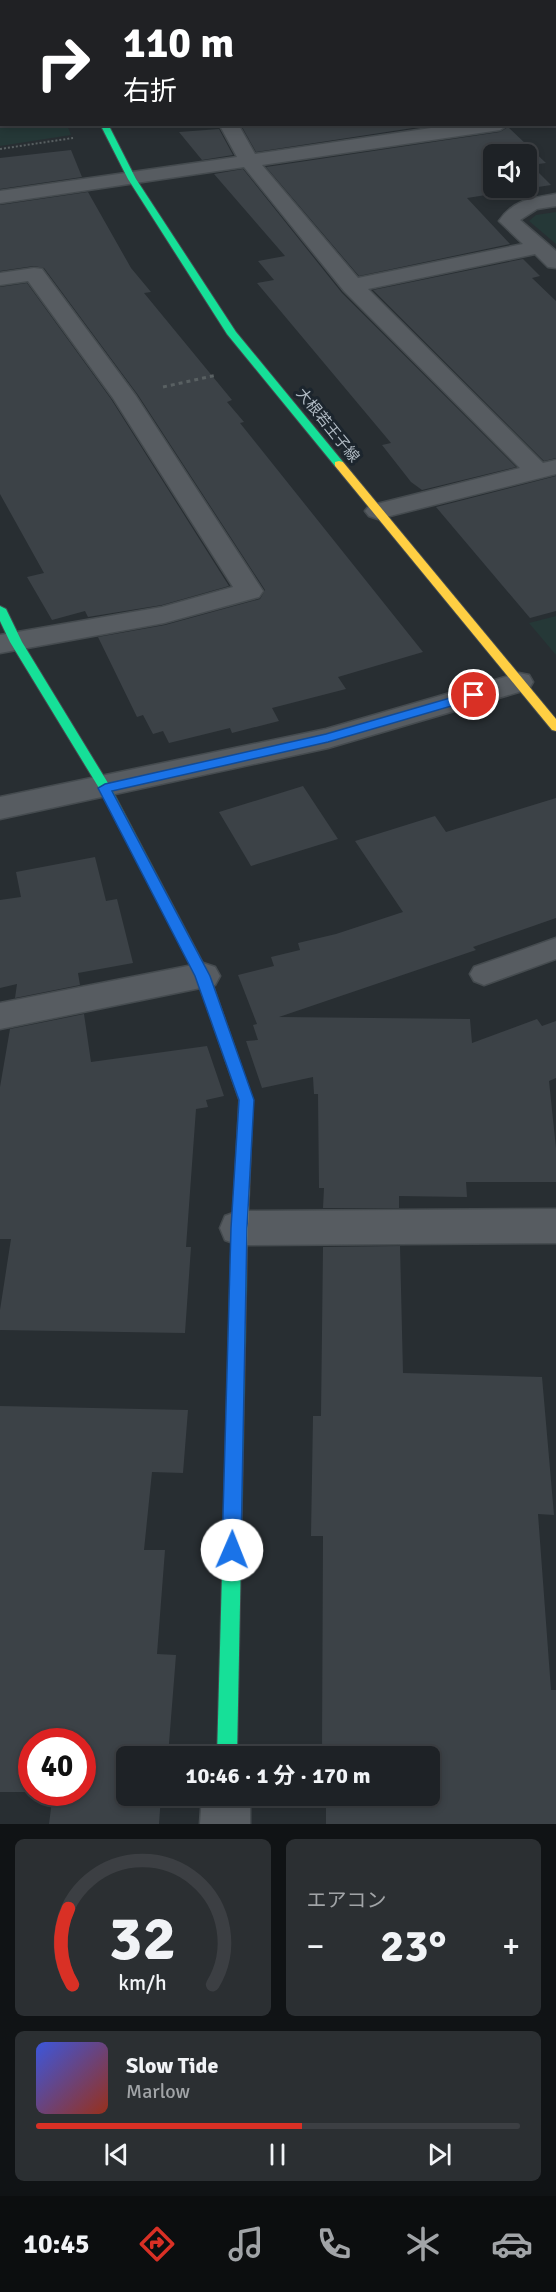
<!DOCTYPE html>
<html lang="ja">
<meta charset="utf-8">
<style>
:root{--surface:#1e2226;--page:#2b2f32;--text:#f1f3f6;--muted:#a1a4a7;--line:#3c3f43;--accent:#d93025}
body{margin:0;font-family:Signika,"Noto Sans JP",sans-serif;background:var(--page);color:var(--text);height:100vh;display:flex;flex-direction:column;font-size:22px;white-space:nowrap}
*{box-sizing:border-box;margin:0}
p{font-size:20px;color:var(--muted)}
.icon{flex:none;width:33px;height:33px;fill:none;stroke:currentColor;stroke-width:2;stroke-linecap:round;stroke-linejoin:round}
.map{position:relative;height:1824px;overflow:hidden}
.side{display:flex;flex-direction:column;gap:15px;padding:15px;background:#101315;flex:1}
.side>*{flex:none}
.banner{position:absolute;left:0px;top:0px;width:556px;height:126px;box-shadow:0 3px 9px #0003,0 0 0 2px var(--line);background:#202124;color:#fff;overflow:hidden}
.fabs{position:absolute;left:483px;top:144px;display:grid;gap:12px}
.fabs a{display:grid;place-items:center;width:54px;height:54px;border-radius:9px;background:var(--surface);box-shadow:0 3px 9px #0003,0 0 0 2px var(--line);font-size:30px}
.speed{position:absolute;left:18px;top:1728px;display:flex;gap:12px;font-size:30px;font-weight:700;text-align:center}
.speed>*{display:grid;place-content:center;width:78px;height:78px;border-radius:50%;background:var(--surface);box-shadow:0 3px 9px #0003,0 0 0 2px var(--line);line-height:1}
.speed .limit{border:9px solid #d22;background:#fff;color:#111}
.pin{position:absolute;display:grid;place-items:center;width:51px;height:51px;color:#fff;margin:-26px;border:3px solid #fff;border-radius:50%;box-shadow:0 2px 6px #0007}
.me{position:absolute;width:66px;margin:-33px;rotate:1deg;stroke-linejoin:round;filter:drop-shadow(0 0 4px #0008)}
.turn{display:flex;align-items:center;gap:21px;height:126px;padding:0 24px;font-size:27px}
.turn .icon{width:78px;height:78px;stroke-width:2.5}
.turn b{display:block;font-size:42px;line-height:51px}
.big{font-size:45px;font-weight:700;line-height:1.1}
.side .widget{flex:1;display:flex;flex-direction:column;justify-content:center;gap:9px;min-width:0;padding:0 21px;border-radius:9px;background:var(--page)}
.side .dial{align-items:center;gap:0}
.dial svg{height:156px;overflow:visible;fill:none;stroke:var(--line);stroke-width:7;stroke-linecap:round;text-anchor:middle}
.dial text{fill:var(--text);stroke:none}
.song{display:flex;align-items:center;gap:18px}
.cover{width:72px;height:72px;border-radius:9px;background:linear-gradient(135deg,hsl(230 70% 55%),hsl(10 70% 35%))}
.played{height:6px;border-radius:3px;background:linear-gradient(90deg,var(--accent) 55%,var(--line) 55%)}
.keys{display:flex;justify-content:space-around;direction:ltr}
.heat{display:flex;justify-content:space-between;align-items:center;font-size:33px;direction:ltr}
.side .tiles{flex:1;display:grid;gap:15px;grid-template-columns:1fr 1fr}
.widget:last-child{grid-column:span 2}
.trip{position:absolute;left:116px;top:1746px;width:324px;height:60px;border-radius:9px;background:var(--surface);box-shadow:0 3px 9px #0003,0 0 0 2px var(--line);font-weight:700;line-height:60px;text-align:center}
.tab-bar{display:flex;height:96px;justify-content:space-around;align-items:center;background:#0c0e0f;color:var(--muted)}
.tab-bar .icon{width:42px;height:42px}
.tab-bar .on{color:var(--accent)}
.tab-bar b{font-size:27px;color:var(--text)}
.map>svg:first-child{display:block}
.green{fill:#253837}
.building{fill:#3c4247;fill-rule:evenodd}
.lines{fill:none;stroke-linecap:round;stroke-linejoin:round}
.lane-casing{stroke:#454b4f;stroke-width:3}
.street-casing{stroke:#454b4f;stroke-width:3}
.fast-casing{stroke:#454b4f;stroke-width:2}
.slow-casing{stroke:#454b4f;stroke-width:2}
.path-far1{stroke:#596062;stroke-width:2;stroke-dasharray:2 2;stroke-linecap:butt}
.path{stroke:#596062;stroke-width:3;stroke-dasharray:4 4;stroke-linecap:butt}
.lane{fill:#575c61;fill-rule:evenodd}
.street{fill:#575c61;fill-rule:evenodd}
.fast{fill:#16e098;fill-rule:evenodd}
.slow{fill:#ffcf43;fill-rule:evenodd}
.route{fill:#1a73e8;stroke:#114b97;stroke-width:1.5}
.labels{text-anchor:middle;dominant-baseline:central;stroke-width:6;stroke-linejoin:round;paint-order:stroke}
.far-street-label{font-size:15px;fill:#b1bbc4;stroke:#1c252d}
</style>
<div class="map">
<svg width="556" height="1824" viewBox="0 0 556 1824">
<rect width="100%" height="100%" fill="#282e32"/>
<!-- green -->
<g class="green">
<polygon points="0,0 19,1 2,2 2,124 67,125 71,135 0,146"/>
<polygon points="556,212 556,244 529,221 536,215"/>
<polygon points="556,616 556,655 529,623"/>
</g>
<!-- building -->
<g class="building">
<polygon points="264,124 439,124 256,152 242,127"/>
<path d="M508,127L546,163L531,165L551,185L467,198L510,244L359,276L266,167L500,132ZM494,154H526V188H494Z"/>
<polygon points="219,129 233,155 202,160 179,132"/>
<polygon points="71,150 82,177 0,189 0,158"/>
<polygon points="243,169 342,293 516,467 422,490 411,482 382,445 391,443 257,283 274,280 258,261 285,256 214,174"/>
<polygon points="88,192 131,268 151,292 144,293 232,400 227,402 244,422 240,423 423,652 338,677 346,689 272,708 279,721 232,733 230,728 169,743 163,731 153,734 143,715 137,717 98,637 165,625 260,599 265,590 138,395 44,268 34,266 0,271 0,205"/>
<polygon points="523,259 540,276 532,278 556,301 556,458 544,461 373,290"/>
<polygon points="27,283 111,399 229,586 162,605 88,617 85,611 52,620 27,577 44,573 0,494 0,287"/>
<polygon points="556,476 556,611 530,618 436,507"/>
<polygon points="303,786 338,839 251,866 219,812"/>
<polygon points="556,798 556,918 473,947 476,950 279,1017 470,1019 472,1043 537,1019 542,1026 556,1021 556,1078 549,1081 556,1148 556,1182 466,1182 467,1197 399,1196 399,1208 323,1208 324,1188 319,1188 318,1094 314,1094 313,1077 262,1088 246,1041 258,1040 253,1025 257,1024 238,975 274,966 271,957 300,950 298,943 336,934 403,912 355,841 435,816 446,832"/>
<polygon points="95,857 106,901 117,899 133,963 78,973 80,985 15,998 17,984 0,988 0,900 21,897 16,872"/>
<polygon points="84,1014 91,1062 207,1046 224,1096 206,1100 208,1107 196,1109 186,1247 191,1247 185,1333 0,1330 0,1310 11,1239 0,1239 0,1087 10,1029"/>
<polygon points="400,1246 403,1373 542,1377 554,1515 538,1514 551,1690 556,1690 556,1824 326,1824 326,1796 429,1796 429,1756 326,1756 327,1751 322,1751 323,1536 311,1536 313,1416 321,1416 323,1247"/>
<polygon points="0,1406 188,1410 183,1473 152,1472 144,1550 165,1550 157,1654 176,1655 168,1756 126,1756 126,1796 161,1796 159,1824 49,1824 53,1793 36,1792 82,1792 82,1742 32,1742 32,1792 0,1792"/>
</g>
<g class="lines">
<!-- lane casing -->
<g class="lane-casing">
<polygon id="lane" points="556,938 556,959 484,985 474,981 470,974 474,967"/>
</g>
<!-- street casing -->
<g class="street-casing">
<g id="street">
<polygon points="149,0 165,0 166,2 149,2"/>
<rect x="555" y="110" width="1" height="12"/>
<path d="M219,124H238L255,154L458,124H509L500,130L262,165L358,278L523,244L499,221C513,200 532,198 556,194V206L537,209L520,220L556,251V268L548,267L535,254L368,289L543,463L556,460V474L378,519L369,516L365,511L369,506L520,468L344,291L244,167L0,203V191L237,157Z"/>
<polygon points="34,268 42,269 136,396 263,591 259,597 164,623 0,653 0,635 162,607 233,587 113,398 28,281 0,285 0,273"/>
<polygon points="519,673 529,675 533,682 529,689 328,748 0,819 0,797 326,729"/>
<polygon points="203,963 215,967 220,976 215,985 0,1029 0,1003"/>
<polygon points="556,1209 556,1243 239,1245 225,1240 220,1228 225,1216 239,1211"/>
<polygon points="202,1796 250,1796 250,1824 200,1824"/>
</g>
</g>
<!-- fast casing -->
<g class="fast-casing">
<g id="fast">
<polygon points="47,0 53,0 54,2 47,2"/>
<polygon points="100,124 108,124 136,179 236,332 343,462 343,466 335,466 227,334 128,179"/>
<polygon points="0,606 6,609 22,642 111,788 210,976 225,1019 223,1023 213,1023 211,1019 196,976 99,788 10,642 0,621"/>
<polygon points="239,1242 245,1244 247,1249 237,1756 217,1756 231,1249 233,1244"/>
</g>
</g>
<!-- slow casing -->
<g class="slow-casing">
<g id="slow">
<polygon points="339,461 343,462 556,719 556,731 552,730 335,466 335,462"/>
<polygon points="218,1013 223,1015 225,1019 253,1100 247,1249 245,1254 239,1256 233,1254 231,1249 239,1100 211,1019 213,1015"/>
</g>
</g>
<!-- path-far1 -->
<g class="path-far1">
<polyline points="338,0 342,2"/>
<polyline points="0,149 73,138"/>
</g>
<!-- path -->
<polyline class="path" points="163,387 217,375"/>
<!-- lane -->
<use href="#lane" class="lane"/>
<!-- street -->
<use href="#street" class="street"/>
<!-- fast -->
<use href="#fast" class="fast"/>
<!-- slow -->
<use href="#slow" class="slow"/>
</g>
<!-- route -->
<polygon class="route" points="474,691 480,695 479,698 328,742 112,791 210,976 254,1100 247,1228 241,1550 238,1556 232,1559 225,1556 222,1550 231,1228 239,1100 195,976 98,788 105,784 326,734"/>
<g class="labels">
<!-- far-street labels -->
<g class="far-street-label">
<text transform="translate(328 425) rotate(51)">大根若王子線</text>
</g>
</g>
</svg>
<div class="fabs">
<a><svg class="icon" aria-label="sound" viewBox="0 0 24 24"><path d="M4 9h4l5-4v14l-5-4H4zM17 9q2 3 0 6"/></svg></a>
</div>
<div class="speed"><div class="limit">40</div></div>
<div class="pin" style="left:474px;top:695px;background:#d93025"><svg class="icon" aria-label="arrive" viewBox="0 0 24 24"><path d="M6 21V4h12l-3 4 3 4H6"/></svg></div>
<svg class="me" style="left:232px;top:1550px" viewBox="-20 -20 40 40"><circle r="19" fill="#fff"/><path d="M0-13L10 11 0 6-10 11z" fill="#1a73e8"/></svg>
<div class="trip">10:46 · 1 分 · 170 m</div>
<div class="banner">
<div class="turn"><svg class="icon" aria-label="right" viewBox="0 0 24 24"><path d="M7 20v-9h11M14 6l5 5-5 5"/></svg><div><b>110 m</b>右折</div></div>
</div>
</div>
<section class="side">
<div class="tiles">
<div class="widget dial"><svg viewBox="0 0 100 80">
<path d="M14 69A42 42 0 1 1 86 69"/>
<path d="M14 69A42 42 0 0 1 12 30" stroke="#d93025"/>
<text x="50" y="56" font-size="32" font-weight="700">32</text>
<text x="50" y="72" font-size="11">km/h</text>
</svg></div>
<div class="widget"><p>エアコン</p>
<div class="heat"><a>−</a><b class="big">23°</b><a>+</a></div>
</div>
<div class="widget">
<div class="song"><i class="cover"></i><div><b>Slow Tide</b><p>Marlow</p></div></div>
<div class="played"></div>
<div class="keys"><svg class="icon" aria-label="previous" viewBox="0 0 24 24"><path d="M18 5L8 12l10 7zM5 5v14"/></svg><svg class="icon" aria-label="pause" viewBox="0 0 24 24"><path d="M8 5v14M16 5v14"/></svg><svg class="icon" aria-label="next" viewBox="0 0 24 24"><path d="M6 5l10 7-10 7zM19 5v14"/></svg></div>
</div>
</div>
</section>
<nav class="tab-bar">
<b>10:45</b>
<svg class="icon on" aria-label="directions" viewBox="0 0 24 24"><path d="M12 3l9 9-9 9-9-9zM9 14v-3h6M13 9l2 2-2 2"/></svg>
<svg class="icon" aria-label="music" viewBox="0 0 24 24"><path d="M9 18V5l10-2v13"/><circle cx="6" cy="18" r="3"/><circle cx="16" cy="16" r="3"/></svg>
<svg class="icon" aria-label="phone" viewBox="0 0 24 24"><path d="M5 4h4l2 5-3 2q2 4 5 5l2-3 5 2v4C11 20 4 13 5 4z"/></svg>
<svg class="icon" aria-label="climate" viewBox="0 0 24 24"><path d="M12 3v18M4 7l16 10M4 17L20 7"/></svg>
<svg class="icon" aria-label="car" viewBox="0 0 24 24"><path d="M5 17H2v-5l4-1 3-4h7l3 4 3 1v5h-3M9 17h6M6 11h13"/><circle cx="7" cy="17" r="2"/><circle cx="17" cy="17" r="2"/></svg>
</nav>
